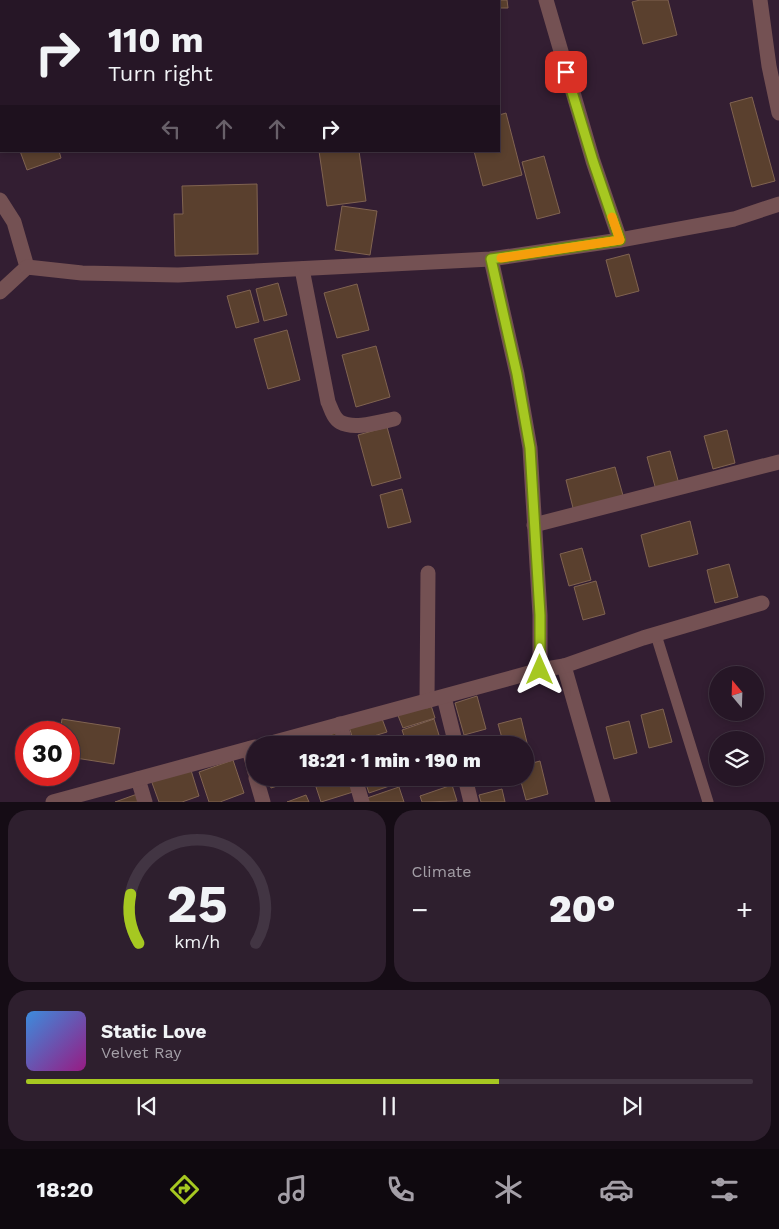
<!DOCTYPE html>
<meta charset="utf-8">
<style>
:root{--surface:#261626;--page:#2e1f2e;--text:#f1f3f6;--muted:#a49fa7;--line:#423543;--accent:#a6c821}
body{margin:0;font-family:"Work Sans",sans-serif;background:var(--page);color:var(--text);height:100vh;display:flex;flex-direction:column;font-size:19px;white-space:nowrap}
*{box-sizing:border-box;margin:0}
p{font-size:16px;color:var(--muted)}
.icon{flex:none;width:28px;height:28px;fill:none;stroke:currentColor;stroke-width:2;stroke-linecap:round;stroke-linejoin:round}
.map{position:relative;height:802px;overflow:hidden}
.details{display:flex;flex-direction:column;gap:8px;padding:8px;background:#150c15;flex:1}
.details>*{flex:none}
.top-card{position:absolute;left:0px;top:0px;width:500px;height:152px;box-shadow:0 2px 8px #0003,0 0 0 1px var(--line);background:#261626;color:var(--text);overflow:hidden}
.needle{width:32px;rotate:341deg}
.controls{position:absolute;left:709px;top:666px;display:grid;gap:10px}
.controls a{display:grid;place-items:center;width:55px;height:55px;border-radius:50%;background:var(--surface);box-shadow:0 2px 8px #0003,0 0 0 1px var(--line);font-size:25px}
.speed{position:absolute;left:15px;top:721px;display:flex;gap:10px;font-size:25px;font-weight:700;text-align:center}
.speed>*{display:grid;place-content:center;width:65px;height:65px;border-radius:50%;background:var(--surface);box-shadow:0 2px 8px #0003,0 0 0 1px var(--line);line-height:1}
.speed .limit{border:8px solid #d22;background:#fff;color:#111}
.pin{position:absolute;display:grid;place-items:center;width:42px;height:42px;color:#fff;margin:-21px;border-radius:10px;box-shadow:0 2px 8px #0006}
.me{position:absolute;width:55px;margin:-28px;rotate:0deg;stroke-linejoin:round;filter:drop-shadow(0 0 4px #0008)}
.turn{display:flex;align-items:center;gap:18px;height:105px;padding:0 25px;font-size:22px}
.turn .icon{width:65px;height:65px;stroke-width:2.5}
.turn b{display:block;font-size:35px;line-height:42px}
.lanes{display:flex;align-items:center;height:48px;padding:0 25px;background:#0003;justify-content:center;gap:25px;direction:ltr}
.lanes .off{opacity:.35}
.big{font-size:38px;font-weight:800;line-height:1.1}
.details .tile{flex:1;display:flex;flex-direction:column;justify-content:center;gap:8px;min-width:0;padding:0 18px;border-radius:20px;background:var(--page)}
.details .dial{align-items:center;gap:0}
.dial svg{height:130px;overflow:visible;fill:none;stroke:var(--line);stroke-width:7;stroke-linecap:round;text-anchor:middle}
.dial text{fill:var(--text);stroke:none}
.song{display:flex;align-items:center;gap:15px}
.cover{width:60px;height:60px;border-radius:8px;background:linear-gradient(135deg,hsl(210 70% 55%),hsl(310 70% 35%))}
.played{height:5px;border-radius:2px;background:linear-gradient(90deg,var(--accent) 65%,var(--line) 65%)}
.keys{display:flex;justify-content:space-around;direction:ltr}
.heat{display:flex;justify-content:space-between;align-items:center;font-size:28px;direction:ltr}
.details .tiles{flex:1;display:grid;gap:8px;grid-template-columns:1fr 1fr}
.tile:last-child{grid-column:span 2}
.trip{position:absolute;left:246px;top:736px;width:288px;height:50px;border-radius:25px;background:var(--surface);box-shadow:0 2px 8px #0003,0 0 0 1px var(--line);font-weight:800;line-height:50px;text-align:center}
.tab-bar{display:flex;height:80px;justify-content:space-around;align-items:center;background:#0f090f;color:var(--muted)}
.tab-bar .icon{width:35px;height:35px}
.tab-bar .current{color:var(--accent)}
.tab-bar b{font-size:22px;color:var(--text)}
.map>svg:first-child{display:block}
.building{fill:#5a402e;stroke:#806351}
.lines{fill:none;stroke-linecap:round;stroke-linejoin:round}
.service{stroke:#745153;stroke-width:11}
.minor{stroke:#745153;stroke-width:15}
.route-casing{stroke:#6c8215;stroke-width:12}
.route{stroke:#a6c821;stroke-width:9}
.slow{stroke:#f59e0b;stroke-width:9}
</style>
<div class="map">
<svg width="779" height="802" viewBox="0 0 779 802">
<rect width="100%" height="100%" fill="#331e32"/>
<!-- building -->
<g class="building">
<polygon points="472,0 507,0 508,8 499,8 499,1"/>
<polygon points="640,0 668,0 677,35 643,44 632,2"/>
<polygon points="0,70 1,70 1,100 0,96"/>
<polygon points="752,97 775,181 752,187 730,103"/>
<polygon points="506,113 522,175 483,186 474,151 499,151 499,115"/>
<polygon points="20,151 59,151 61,158 27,170"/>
<polygon points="319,151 359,151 366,201 327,206"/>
<polygon points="544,156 560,213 537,219 522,162"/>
<polygon points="257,184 258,254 175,256 174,214 183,214 182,186"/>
<polygon points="342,206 377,211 370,255 335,250"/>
<polygon points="629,254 639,291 616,297 606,260"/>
<polygon points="278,283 287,315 264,321 256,289"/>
<polygon points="357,284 369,330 337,338 324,293"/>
<polygon points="250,290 259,322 236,328 227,296"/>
<polygon points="287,330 300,380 268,389 254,339"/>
<polygon points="376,346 390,397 356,407 342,355"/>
<polygon points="387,427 401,478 372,486 358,435"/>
<polygon points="727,430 735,463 713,469 704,436"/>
<polygon points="670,451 679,484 656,490 647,457"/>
<polygon points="615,467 624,499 574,512 566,480"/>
<polygon points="402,489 411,522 388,528 380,495"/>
<polygon points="690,521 698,554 649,567 641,535"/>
<polygon points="582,548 591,580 569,586 560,554"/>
<polygon points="729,564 738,597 715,603 707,570"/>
<polygon points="596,581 605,614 583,620 574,587"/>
<polygon points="477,696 486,729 464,735 455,703"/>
<polygon points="430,702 435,718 403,728 397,713"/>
<polygon points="663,709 672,742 649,748 641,715"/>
<polygon points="381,716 387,732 354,742 349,727"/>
<polygon points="521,718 529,751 525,752 525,745 504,745 498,724"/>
<polygon points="62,719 120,728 114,764 69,757 69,732 60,732"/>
<polygon points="434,719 439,735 407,745 402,730"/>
<polygon points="629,721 637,753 614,759 606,727"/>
<polygon points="339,732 344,745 308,745 307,742"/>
<polygon points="387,737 390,745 364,745"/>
<polygon points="436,739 438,745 418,745"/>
<polygon points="233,760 244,793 220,802 209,802 199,772"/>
<polygon points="540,761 548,794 526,800 520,778 525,778 525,765"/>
<polygon points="190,767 199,796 182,802 159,802 151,780"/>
<polygon points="268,778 302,778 271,788"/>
<polygon points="345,778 349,778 353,792 321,802 316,787"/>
<polygon points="364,778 399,778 401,782 369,793"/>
<polygon points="415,778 445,778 418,786"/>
<polygon points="476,778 500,778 501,779 478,785"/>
<polygon points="452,785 457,801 422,802 420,796"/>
<polygon points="399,787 404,802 369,802 367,798"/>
<polygon points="502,789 505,802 481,802 479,795"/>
<polygon points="140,793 143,802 115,802"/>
<polygon points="306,795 309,802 287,802"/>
</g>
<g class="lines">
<!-- service -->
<polyline class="service" points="656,635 708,802"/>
<!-- minor -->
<g class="minor">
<polyline points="546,0 593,161 620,240"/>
<polyline points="760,0 769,66 779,113"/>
<polyline points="0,200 14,222 27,267 0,292"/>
<polyline points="27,267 82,273 178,275 491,259 620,240 734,219 779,204"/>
<path d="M302,269L328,402C331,408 333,418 340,422C354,430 379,422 394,419"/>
<polyline points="534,525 779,462"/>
<polyline points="564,666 603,802"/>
<polyline points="540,670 564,666 643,638 762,603"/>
<polyline points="444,697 456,745"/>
<polyline points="427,701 428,573"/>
<polyline points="340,724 346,745"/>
<polyline points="264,745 540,670 540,615 530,448 517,374 491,259"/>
<polyline points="249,749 255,772"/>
<polyline points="256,778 263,802"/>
<polyline points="355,778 362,802"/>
<polyline points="465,778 471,802"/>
<polyline points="138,779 145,802"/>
<polyline points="53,802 255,747"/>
</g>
</g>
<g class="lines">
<!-- route casing -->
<g class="route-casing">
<polyline id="route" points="540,670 540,615 530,448 517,374 491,259 620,240 593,161 566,72"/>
</g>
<!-- route -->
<use href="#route" class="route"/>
<!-- slow -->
<polyline class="slow" points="501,258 620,240 612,217"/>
</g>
</svg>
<div class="controls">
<a><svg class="needle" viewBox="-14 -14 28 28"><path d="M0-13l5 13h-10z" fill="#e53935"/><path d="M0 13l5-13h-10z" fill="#a49fa7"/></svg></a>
<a><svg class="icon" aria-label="layers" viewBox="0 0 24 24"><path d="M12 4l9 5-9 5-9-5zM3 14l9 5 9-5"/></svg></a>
</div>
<div class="speed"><div class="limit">30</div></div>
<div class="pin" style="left:566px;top:72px;background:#d93025"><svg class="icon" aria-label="arrive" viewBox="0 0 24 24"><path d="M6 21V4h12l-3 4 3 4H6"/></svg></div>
<svg class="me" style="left:540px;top:670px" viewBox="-20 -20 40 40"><path d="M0-17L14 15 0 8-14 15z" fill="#a6c821" stroke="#fff" stroke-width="4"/></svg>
<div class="trip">18:21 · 1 min · 190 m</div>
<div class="top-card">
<div class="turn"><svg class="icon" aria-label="right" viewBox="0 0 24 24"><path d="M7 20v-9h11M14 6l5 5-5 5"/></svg><div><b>110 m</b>Turn right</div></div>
<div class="lanes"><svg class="icon off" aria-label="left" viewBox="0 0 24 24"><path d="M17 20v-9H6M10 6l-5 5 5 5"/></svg><svg class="icon off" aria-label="ahead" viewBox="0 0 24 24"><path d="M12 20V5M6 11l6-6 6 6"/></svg><svg class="icon off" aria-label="ahead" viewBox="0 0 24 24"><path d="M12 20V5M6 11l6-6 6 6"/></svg><svg class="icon" aria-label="right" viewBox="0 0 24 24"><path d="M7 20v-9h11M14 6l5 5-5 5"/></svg></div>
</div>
</div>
<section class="details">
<div class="tiles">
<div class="tile dial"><svg viewBox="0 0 100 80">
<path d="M14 69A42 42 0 1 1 86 69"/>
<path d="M14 69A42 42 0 0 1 9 39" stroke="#a6c821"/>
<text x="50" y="56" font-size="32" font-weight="700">25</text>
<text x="50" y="72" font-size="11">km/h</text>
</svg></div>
<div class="tile"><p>Climate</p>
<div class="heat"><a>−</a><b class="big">20°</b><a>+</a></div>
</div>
<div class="tile">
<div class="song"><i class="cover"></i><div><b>Static Love</b><p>Velvet Ray</p></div></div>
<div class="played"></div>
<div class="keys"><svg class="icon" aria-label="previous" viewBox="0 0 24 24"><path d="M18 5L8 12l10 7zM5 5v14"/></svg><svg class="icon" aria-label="pause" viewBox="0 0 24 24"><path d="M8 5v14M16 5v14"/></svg><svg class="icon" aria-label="next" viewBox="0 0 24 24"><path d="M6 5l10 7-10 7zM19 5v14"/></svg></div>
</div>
</div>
</section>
<nav class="tab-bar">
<b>18:20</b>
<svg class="icon current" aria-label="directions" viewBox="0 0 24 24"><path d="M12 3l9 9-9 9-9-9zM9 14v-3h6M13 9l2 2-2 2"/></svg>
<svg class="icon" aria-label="music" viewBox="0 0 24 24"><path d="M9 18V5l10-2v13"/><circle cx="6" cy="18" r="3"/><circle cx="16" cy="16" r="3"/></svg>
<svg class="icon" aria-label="phone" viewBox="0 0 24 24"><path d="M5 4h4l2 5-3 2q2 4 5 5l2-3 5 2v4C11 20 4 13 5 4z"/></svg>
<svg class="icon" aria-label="climate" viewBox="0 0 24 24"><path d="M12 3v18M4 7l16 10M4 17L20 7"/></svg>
<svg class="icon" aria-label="car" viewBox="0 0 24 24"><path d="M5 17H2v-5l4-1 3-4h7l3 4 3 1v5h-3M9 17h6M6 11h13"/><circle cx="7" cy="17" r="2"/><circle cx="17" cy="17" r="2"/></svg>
<svg class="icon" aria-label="filters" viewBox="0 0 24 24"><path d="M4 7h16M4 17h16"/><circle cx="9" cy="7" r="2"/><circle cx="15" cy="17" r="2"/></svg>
</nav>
